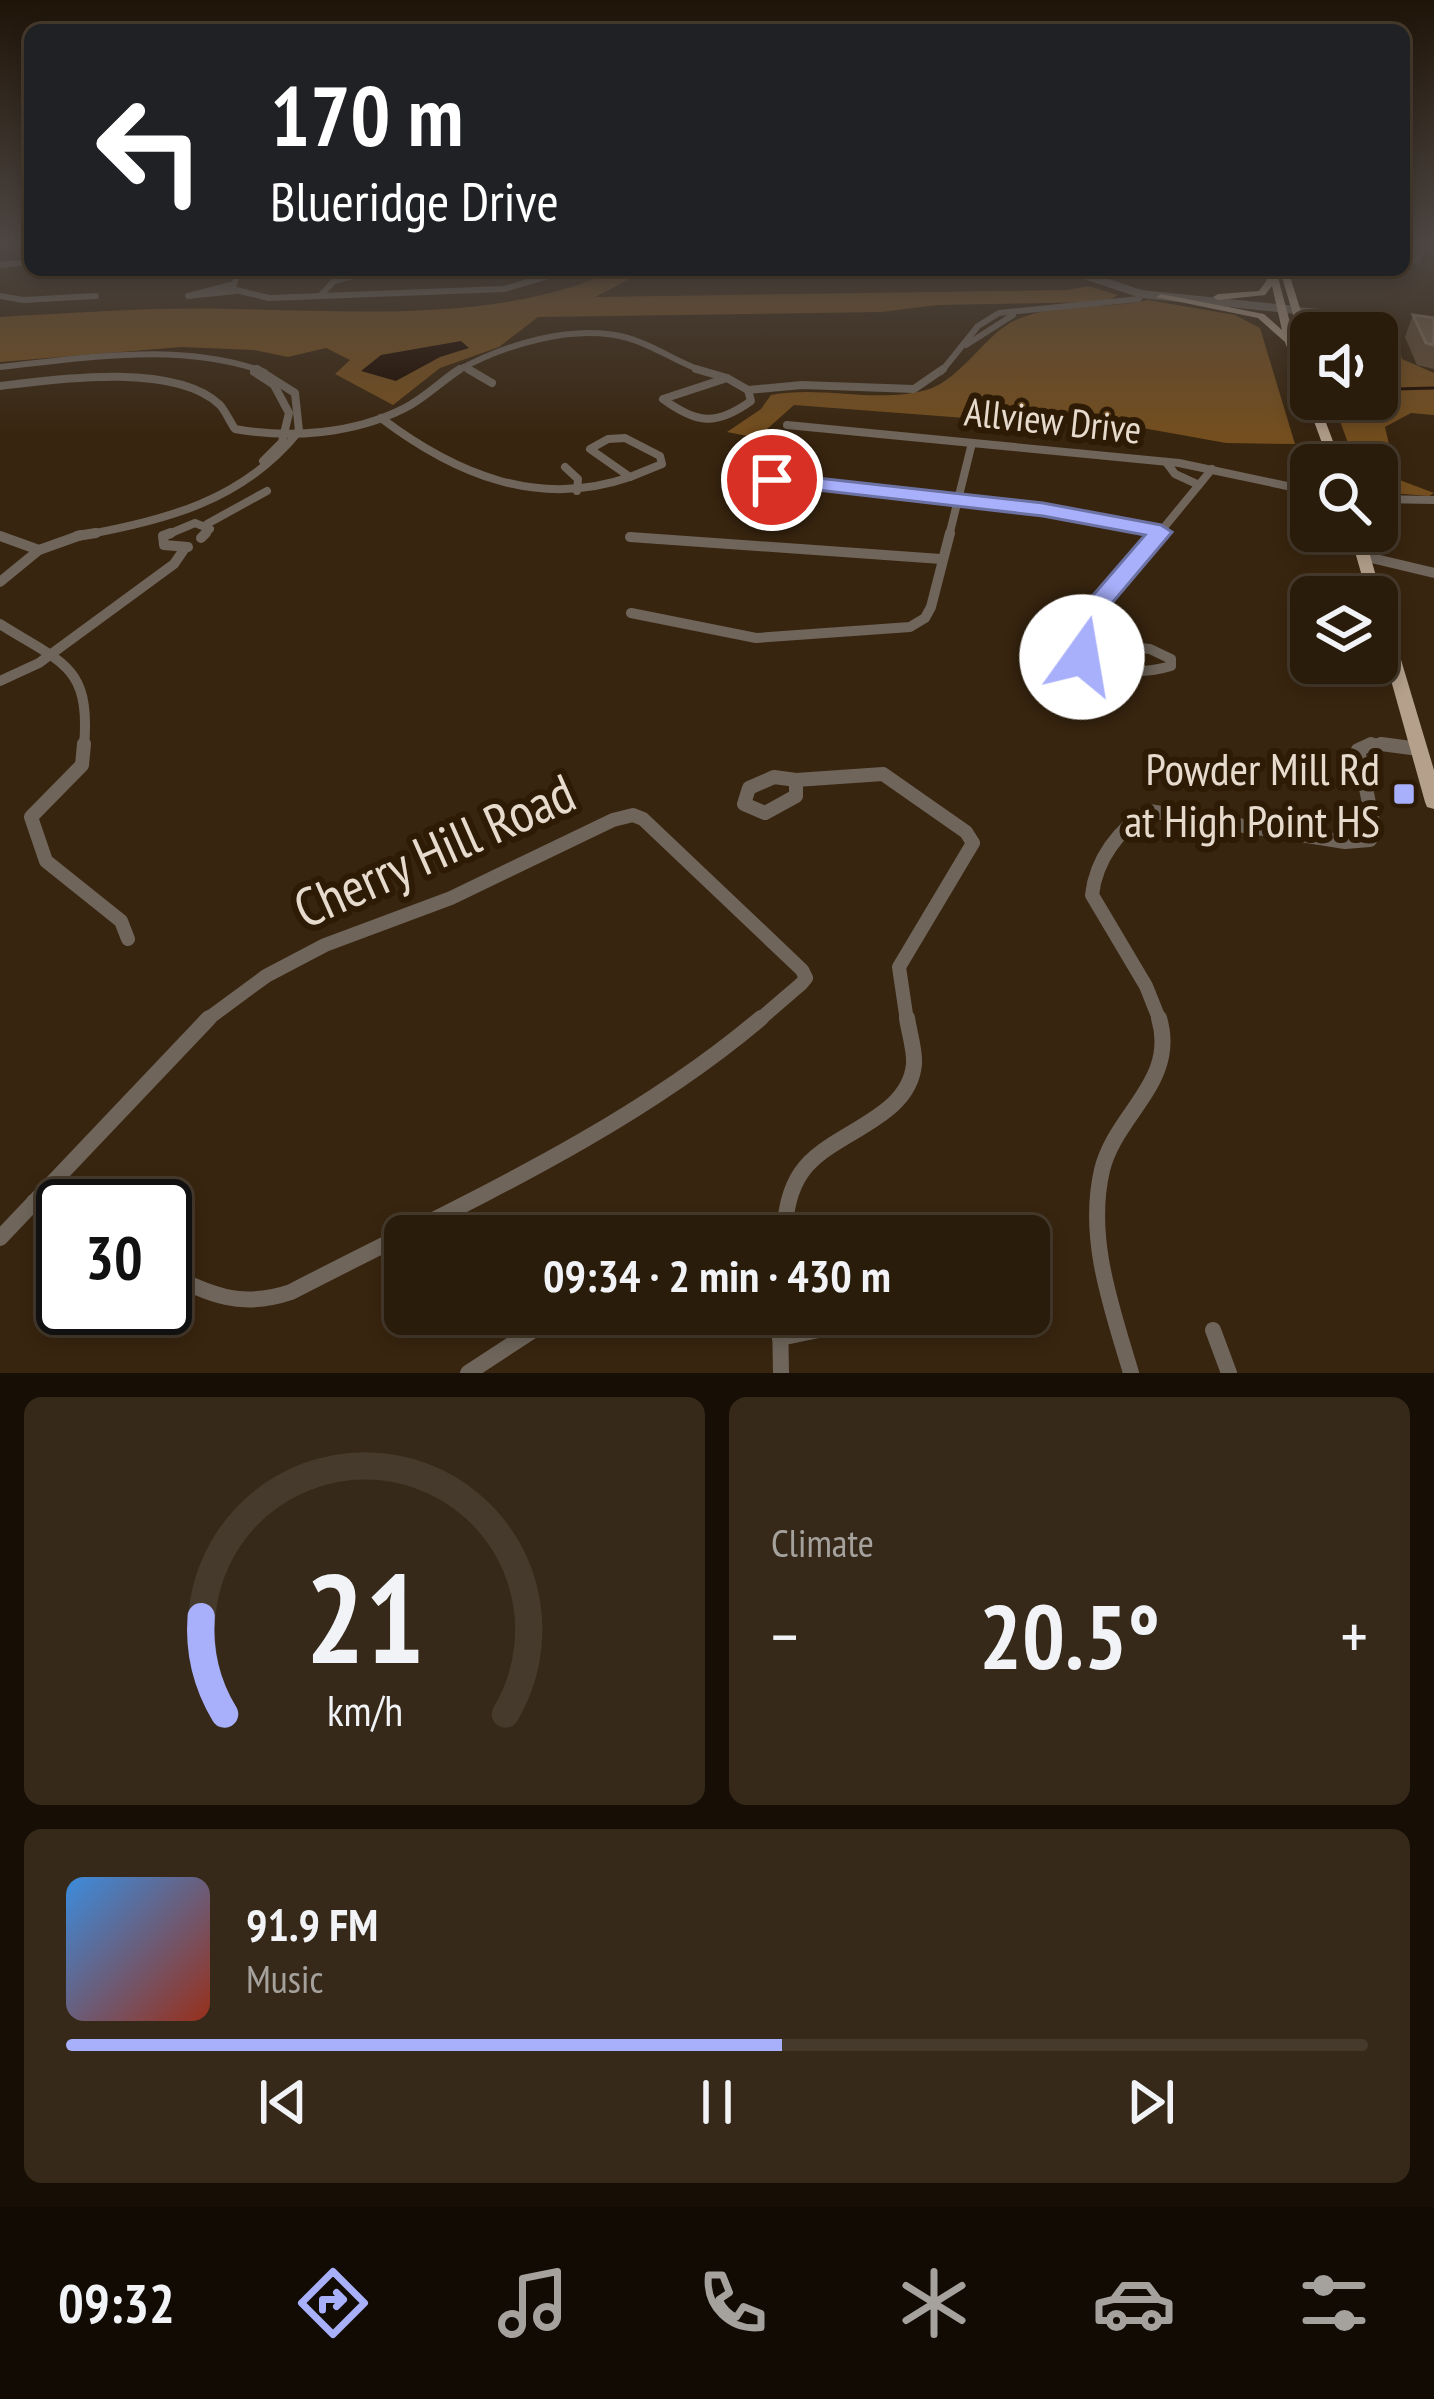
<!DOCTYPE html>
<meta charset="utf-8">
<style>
:root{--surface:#2a1c0b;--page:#362919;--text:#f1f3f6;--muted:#a5a19d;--line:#463a2c;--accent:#a8b0fc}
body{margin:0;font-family:"PT Sans Narrow",sans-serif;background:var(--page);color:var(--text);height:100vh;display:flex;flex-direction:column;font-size:45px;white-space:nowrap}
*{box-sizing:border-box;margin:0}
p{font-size:39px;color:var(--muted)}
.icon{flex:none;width:66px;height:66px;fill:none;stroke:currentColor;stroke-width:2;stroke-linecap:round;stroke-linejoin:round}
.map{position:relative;height:1373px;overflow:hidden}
.side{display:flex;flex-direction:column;gap:24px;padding:24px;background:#170f06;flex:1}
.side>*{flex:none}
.guide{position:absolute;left:24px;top:24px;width:1386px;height:252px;border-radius:18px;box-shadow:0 6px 18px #0003,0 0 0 3px var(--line);background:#202124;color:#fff;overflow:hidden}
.controls{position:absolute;left:1290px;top:312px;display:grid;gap:24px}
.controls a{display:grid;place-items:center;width:108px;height:108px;border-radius:18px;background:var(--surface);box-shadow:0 6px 18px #0003,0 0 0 3px var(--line);font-size:60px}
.speed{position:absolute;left:36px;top:1179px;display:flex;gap:24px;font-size:60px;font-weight:700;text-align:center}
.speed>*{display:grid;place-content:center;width:156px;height:156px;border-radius:50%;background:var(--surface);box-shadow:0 6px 18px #0003,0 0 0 3px var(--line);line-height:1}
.speed .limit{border:6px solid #111;border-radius:18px;background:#fff;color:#111}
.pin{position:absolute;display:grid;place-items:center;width:102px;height:102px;color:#fff;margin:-51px;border:6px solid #fff;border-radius:50%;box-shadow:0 3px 12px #0007}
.me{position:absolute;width:132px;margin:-66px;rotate:13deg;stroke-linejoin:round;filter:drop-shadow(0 0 9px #0008)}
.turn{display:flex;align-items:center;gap:42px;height:252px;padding:0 48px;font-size:54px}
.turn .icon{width:156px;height:156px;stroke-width:2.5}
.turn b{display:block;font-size:84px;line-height:102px}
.big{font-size:90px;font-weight:800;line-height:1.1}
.side .card{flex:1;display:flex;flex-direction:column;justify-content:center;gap:18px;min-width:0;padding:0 42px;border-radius:18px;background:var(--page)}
.side .dial{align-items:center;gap:0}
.dial svg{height:312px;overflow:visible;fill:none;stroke:var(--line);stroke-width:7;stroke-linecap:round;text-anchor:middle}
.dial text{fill:var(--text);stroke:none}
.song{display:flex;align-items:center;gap:36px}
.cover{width:144px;height:144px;border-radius:18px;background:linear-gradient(135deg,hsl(210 70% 55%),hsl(10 70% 35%))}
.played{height:12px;border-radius:6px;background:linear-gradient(90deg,var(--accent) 55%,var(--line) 55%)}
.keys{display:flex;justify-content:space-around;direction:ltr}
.heat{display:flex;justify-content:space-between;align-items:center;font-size:66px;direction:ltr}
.side .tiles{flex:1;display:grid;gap:24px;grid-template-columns:1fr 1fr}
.card:last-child{grid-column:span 2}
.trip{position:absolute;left:384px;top:1215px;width:666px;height:120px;border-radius:18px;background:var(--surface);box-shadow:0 6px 18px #0003,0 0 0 3px var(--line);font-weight:800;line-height:120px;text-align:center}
.dock{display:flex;height:192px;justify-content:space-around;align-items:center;background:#110b04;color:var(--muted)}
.dock .icon{width:84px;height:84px}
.dock .on{color:var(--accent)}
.dock b{font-size:54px;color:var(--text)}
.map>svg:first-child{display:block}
.forest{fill:#744e1e}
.water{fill:#1e0c00}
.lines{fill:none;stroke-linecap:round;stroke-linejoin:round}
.stream{stroke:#1e0c00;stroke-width:3}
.minor-far4{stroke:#6f655b;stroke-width:6}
.minor-far3{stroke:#6f655b;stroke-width:8}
.minor-far2{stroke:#6f655b;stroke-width:10}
.minor-far1{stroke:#6f655b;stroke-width:14}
.minor{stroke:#6f655b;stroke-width:16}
.tertiary{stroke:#6f655b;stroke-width:8}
.primary{fill:#b4a08b;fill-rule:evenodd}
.wall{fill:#5f4b35}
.building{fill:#6e5a46;stroke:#816e5b;stroke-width:3}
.route{fill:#a8b0fc;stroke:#6d72a4;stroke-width:3}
.poi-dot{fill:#a8b0fc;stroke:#2d1b05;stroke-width:4.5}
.labels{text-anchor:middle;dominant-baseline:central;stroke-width:12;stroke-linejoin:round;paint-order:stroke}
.far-street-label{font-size:39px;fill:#e7dbce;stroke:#2d1b05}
.poi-label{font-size:45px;fill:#e7dbce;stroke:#2d1b05;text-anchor:end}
.near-street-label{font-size:54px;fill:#e7dbce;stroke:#2d1b05}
</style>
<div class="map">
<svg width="1434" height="1373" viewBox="0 0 1434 1373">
<rect width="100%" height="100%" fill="#38250f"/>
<!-- forest -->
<g class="forest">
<path d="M617,270H648L595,297L1067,290L1088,286L1118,295L1106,302L938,305L881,312L538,317L499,347L440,368L393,405L335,374L350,360L326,348L288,357L254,350L181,347L0,362V317C76,313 153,307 229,309C356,311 499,323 617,270Z"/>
<path d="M1148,300L1235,315L1260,328L1295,444L1226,443L1126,425L1072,426L794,405L757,438L727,432L761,409L771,395C822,385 876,404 926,390C956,382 979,345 1004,327C1042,300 1104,311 1148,300Z"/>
<polygon points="1374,319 1395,326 1402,359 1434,373 1434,415 1411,413 1385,427 1397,479 1434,493 1429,496 1377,492 1377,465 1356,465 1332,399 1377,399 1377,354 1389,347"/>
</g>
<!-- water -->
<polygon class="water" points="461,341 469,348 440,357 396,381 361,371 381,355"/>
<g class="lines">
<!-- stream -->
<g class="stream">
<polyline points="1377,396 1394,389 1434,388"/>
<polyline points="1346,409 1369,399"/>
</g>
<!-- minor-far4 -->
<g class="minor-far4">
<polyline points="0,265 30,262"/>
<polyline points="240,270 232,289 269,298 504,289 568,270"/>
<polyline points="230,285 188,296 235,291"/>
<polyline points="321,295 334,281 375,270"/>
<polyline points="0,296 23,300 96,296"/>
<polyline points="1296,310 1382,317"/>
<polyline points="966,345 1013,315"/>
<path d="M0,367C89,358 179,341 265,372"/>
<polyline points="464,367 473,372"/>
<path d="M455,372C503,345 573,323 628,338C656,346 679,364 706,372"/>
<polyline points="941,372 978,326 999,313 1139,299 1141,294"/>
</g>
<!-- minor-far3 -->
<g class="minor-far3">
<polyline points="468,369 492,383"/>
<polyline points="696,369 727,378"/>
<polyline points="254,372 274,385 289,413 282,442 263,461"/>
<path d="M727,378L748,390L751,401C716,426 697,424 663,399Z"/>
<path d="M0,386C56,379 175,362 220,405C226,412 230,422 235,429C290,439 354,434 405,408C425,398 441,381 460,369"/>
<polyline points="748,390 802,385 914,389 943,369"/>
<path d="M381,418C455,474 538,509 630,477"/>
<polyline points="787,425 1179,463 1311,491"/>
<polygon points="625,438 660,456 662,464 630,477 590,449 608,439"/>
<polyline points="1166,462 1175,474 1199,485"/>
<polyline points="565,467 578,479 577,491"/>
<polyline points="725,475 1043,509 1161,532"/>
<polyline points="1377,499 1434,500"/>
<polyline points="207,524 267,491"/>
<path d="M79,536C164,521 243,501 299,431L295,393L257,369"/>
<polyline points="164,536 195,523 210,529 203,536"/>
<polyline points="949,536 972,443"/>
<polyline points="1157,536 1212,469"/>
</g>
<!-- minor-far2 -->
<g class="minor-far2">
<polyline points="171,533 163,536 164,545 188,547"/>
<polyline points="0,536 39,550"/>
<polyline points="77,536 96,533"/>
<polyline points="630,537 941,559"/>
<polyline points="201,538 206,533"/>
<polyline points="1363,556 1434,573"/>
<polyline points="0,582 39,550 81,535"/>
<polyline points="631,613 756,638 910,627 925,618 931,607 950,533"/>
<path d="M0,624C63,664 91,665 84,747"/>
<path d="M1086,642L1150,649L1171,659V666C1141,675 1103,673 1079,650Z"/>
<polyline points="1086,642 1081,627 1159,533"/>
<polyline points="0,681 39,663 174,564 185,548"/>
<polyline points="1364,747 1373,743 1404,747"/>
</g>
<!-- minor-far1 -->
<g class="minor-far1">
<polyline points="84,744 82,765 31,817 46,861 121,921 128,939"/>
<polyline points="1381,744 1419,749"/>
<polygon points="774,777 796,780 796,796 765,813 744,804 749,788"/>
<polyline points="796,780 883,774 966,832 973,843 899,967 907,1021"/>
<polyline points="205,1021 266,976 325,945 451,898 613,820 633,815 643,819 802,970 806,978 801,984 758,1021"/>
<path d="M1160,1021L1146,986L1092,895C1096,859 1119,829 1149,811L1345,842L1370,840L1375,832L1358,750L1371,744"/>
</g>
<!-- minor -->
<g class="minor">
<polyline points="34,1202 63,1219"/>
<polyline points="783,1220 821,1236"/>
<path d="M783,1236C786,1214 788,1192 801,1173C828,1132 909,1121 914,1064C915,1050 909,1032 907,1018"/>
<polyline points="0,1238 209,1018"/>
<path d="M165,1272C210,1295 241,1309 291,1292C451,1209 624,1134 761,1018"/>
<polyline points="720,1314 780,1317"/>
<polyline points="780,1314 781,1373"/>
<polyline points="1213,1330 1229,1373"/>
<polyline points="780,1338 833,1327 851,1314"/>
<polyline points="468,1373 558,1314"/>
<path d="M1131,1373C1112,1308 1086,1239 1102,1170C1116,1113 1178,1082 1159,1018"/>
</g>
<!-- tertiary -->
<polyline class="tertiary" points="1070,270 1141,294 1296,310"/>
<!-- primary -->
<g class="primary">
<polygon points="1268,270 1276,270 1296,345 1311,384 1311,399 1317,399 1342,465 1330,465 1285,342 1258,318 1156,297 1161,294 1264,314 1282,330 1272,286 1265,295 1218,300 1213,297 1218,294 1259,291 1269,277"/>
<polygon points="1280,270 1288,270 1304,321 1338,312 1343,315 1314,323 1311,362 1306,359"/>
<polygon points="1349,531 1363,531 1382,597 1381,599 1384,603 1434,770 1434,809 1427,807 1425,802 1377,630 1377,597 1368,597"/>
</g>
</g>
<!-- wall -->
<g class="wall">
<polygon points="1404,244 1428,244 1419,264 1404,263"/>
<polygon points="1413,315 1434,318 1434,369 1417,365 1405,337"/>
</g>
<!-- building -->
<polygon class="building" points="1413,315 1434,318 1434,345 1426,343"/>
<!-- sky -->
<linearGradient id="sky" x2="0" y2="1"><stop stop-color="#1f1408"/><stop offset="0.56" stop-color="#4d4642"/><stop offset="1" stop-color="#4d4642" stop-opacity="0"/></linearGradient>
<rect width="1434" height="437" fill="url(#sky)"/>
<!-- route -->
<polygon class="route" points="772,473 1043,503 1161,525 1172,532 1096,622 1095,657 1082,665 1073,663 1065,650 1073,641 1070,622 1145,535 1043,516 765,484 765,475"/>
<!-- markers -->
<rect class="poi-dot" x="1392" y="782" width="24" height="24" rx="6"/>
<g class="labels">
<!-- far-street labels -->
<g class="far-street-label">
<text transform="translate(1053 420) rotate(6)">Allview Drive</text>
</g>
<!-- poi labels -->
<g class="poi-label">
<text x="1380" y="768">Powder Mill Rd<tspan x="1380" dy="52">at High Point HS</tspan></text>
</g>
<!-- near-street labels -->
<g class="near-street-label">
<text transform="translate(434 850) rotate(-24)">Cherry Hill Road</text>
</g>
</g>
</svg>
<div class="controls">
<a><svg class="icon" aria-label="sound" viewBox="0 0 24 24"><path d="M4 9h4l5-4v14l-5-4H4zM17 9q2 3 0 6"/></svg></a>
<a><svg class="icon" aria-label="search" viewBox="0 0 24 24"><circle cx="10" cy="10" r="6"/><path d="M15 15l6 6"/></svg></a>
<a><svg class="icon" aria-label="layers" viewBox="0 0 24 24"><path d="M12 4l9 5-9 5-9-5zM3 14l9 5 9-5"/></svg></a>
</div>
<div class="speed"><div class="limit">30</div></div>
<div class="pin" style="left:772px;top:480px;background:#d93025"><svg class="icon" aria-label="arrive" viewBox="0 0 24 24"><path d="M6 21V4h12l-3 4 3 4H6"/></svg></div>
<svg class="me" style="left:1082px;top:657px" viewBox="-20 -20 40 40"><circle r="19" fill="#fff"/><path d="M0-13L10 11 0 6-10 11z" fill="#a8b0fc"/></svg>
<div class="trip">09:34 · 2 min · 430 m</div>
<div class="guide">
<div class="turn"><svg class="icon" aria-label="left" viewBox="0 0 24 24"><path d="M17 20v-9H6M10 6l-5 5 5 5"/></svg><div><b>170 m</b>Blueridge Drive</div></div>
</div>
</div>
<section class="side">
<div class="tiles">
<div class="card dial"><svg viewBox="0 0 100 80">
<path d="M14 69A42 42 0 1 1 86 69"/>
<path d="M14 69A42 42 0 0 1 8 44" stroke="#a8b0fc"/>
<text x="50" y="56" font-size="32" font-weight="700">21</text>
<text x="50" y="72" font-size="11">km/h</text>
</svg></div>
<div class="card"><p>Climate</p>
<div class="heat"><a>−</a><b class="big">20.5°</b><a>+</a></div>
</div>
<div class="card">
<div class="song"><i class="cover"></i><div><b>91.9 FM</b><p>Music</p></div></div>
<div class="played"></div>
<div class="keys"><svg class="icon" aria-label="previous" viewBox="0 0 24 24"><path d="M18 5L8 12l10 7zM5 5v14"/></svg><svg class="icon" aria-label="pause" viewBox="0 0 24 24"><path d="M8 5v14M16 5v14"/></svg><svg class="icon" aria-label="next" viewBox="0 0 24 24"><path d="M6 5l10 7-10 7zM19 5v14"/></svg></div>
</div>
</div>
</section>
<nav class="dock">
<b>09:32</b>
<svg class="icon on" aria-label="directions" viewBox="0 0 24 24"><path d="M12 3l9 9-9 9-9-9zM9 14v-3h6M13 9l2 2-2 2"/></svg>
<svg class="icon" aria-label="music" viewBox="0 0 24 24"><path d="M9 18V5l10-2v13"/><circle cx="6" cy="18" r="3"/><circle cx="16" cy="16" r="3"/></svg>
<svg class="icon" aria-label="phone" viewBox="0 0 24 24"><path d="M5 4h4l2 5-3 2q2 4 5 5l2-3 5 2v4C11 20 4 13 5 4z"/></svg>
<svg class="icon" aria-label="climate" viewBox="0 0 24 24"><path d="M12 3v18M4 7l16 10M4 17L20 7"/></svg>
<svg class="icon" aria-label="car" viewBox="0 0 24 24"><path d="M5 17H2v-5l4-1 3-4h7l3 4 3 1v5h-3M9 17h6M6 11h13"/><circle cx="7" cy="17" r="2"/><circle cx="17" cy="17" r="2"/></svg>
<svg class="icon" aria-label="filters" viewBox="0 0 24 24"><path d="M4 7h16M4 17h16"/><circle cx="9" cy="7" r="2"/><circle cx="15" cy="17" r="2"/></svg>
</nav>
